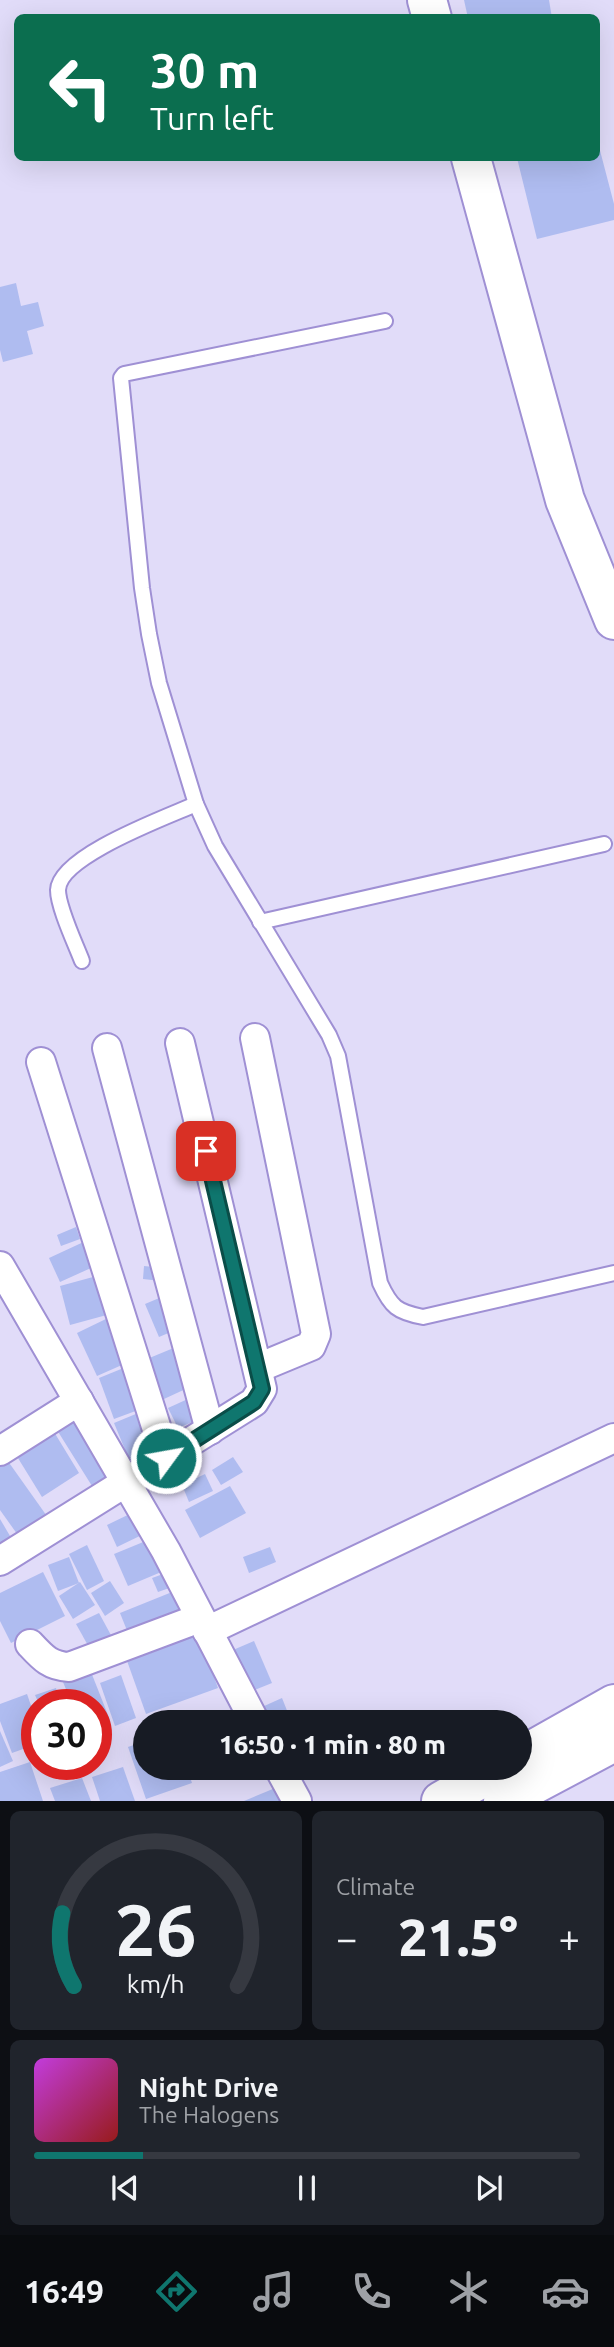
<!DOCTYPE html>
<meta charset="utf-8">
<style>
:root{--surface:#171b24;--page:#20242c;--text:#f1f3f6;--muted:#9ea1a6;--line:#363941;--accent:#0f766e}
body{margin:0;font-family:Ubuntu,sans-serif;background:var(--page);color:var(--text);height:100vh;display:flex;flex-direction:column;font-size:26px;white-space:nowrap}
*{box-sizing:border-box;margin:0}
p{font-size:23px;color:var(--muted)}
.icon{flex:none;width:38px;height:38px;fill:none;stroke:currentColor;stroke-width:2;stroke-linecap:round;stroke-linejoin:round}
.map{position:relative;height:1801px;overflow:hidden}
.side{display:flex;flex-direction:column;gap:10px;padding:10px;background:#0d0f14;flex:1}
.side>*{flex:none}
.hud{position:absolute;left:14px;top:14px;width:586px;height:147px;border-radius:10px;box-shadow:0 7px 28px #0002;background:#0b6e4f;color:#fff;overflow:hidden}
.speed{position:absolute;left:21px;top:1689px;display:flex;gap:14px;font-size:35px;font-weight:700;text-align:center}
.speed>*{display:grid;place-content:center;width:91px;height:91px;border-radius:50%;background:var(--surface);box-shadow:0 7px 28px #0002;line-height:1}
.speed .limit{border:10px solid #d22;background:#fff;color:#111}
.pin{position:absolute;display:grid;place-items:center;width:60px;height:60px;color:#fff;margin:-30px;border-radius:14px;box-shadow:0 4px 10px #0006}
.me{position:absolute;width:77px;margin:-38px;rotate:58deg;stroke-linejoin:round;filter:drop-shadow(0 0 5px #0008)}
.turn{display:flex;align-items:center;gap:24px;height:147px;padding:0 21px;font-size:32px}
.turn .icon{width:91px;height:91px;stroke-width:2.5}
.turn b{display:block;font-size:49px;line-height:60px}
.big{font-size:52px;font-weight:800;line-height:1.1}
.side .widget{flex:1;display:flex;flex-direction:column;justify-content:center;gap:10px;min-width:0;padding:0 24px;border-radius:10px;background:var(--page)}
.side .dial{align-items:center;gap:0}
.dial svg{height:182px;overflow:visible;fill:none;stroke:var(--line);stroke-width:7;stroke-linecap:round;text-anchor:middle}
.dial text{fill:var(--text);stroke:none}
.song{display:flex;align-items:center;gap:21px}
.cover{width:84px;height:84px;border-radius:10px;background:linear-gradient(135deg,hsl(290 70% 55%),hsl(0 70% 35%))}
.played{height:7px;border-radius:4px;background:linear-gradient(90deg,var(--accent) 20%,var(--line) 20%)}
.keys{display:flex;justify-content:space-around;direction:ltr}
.heat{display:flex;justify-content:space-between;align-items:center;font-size:38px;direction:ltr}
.side .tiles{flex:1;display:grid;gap:10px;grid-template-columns:1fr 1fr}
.widget:last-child{grid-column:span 2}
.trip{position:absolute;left:133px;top:1710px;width:399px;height:70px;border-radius:35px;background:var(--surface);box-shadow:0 7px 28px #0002;font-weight:800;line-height:70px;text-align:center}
.tabs{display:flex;height:112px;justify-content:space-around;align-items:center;background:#090b0e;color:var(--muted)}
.tabs .icon{width:49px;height:49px}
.tabs .current{color:var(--accent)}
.tabs b{font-size:32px;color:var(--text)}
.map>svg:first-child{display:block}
.building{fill:#afbcf0}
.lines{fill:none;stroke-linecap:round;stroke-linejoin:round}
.lane-casing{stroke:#9f90d4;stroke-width:18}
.street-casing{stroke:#9f90d4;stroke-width:32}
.secondary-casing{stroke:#9f90d4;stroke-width:42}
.lane{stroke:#fff;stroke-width:14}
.street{stroke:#fff;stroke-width:28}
.secondary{stroke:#fff;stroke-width:38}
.route-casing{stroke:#0a4d48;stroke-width:18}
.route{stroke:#0f766e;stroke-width:12}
</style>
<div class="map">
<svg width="614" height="1801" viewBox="0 0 614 1801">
<rect width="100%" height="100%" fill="#e1dcf9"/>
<!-- building -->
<g class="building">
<polygon points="464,0 549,0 552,18 468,18"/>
<polygon points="597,139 614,204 614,220 537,239 517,158 597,158"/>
<polygon points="16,283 21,306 38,302 44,326 27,331 33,354 3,362 0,350 0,287"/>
<polygon points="76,1227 80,1239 61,1246 57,1235"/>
<polygon points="90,1239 102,1263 60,1282 49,1258"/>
<polygon points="144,1266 163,1268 161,1281 143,1279"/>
<polygon points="104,1274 114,1313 70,1325 60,1286"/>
<polygon points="164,1296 178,1329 159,1337 145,1304"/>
<polygon points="110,1317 131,1361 97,1376 77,1333"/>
<polygon points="176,1347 192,1386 164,1399 147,1359"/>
<polygon points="126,1367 141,1409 114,1419 99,1378"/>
<polygon points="190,1398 200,1419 178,1428 168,1408"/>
<polygon points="74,1409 119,1480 97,1494 52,1422"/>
<polygon points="143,1411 160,1452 131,1464 114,1423"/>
<polygon points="51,1427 79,1473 42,1497 13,1450"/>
<polygon points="0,1450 49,1519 20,1538 0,1510"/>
<polygon points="233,1457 243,1472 221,1485 212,1470"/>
<polygon points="205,1474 213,1491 189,1502 182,1485"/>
<polygon points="230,1486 246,1513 200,1538 185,1510"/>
<polygon points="138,1510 148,1532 117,1547 107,1525"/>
<polygon points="0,1519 13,1541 0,1549"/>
<polygon points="153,1538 166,1570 128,1586 114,1554"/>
<polygon points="87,1545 104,1581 87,1590 69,1554"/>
<polygon points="270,1547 276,1562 249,1573 243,1557"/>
<polygon points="69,1557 79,1583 58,1591 48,1565"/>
<polygon points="43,1572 65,1616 11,1643 0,1621 0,1593"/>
<polygon points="166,1573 172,1587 158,1592 152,1578"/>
<polygon points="110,1581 124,1603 105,1616 91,1593"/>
<polygon points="80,1582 95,1605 73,1619 59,1596"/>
<polygon points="182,1588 192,1613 130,1638 120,1613"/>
<polygon points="99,1613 112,1637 90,1649 76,1624"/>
<polygon points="198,1633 218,1688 146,1714 126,1658"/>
<polygon points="254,1641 272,1683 250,1692 233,1650"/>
<polygon points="91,1672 110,1720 96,1726 96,1704 72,1704 63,1682"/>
<polygon points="121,1675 136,1718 115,1726 100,1683"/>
<polygon points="56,1688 61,1704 39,1704 35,1695"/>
<polygon points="27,1694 37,1723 37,1744 12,1753 0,1721 0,1704"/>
<polygon points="282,1698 288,1713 268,1721 262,1707"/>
<polygon points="0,1731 13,1761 0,1767"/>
<polygon points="145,1741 145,1768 187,1768 192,1783 146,1799 128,1747"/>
<polygon points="30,1762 43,1801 0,1801 0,1772"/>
<polygon points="123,1767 135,1801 100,1801 92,1777"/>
<polygon points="82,1778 91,1801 55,1801 50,1788"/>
<polygon points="280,1786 286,1801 244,1801"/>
</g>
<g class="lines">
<!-- lane casing -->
<g class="lane-casing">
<g id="lane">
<path d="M385,321L124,374L121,378L142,588L149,634L159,683L196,804L215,846L329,1035L338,1056L380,1283C391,1307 397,1312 423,1317L614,1273"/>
<polyline points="260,922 604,844"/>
<path d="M82,961C75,943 58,907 58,890C59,856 167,817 196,804"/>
</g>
</g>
<!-- street casing -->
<g class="street-casing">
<g id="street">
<polyline points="255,1038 316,1334 311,1346 258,1368"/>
<polyline points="107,1048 210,1430"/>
<polyline points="41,1062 166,1458"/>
<polyline points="0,1266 166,1551 255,1722"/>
<polyline points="0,1451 79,1401"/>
<polyline points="0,1561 254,1402 262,1389 180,1043"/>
<polyline points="207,1631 614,1438"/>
<path d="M30,1644C43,1658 50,1666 69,1667L200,1618"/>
<polyline points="279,1768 297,1801"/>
</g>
</g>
<!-- secondary casing -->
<g class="secondary-casing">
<g id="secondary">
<polyline points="427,0 432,18"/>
<polyline points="471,158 565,500 614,620"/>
<polyline points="520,1757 614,1704"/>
<polyline points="441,1801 500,1768"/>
<polyline points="503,1801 614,1742"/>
</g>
</g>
<!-- lane -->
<use href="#lane" class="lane"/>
<!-- street -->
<use href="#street" class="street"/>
<!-- secondary -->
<use href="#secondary" class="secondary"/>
</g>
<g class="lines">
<!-- route casing -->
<g class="route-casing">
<polyline id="route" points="166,1458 254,1402 262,1389 206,1151"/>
</g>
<!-- route -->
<use href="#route" class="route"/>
</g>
</svg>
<div class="speed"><div class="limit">30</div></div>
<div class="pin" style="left:206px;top:1151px;background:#d93025"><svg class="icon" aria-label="arrive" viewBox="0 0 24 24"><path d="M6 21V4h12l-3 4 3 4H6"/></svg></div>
<svg class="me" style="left:166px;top:1458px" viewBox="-20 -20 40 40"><circle r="17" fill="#0f766e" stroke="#fff" stroke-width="3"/><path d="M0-11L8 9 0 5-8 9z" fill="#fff"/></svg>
<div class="trip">16:50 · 1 min · 80 m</div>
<div class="hud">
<div class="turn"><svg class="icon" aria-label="left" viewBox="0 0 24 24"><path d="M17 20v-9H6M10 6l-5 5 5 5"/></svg><div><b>30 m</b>Turn left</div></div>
</div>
</div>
<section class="side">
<div class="tiles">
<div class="widget dial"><svg viewBox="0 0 100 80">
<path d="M14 69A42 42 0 1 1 86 69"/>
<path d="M14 69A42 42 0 0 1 9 37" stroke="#0f766e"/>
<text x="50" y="56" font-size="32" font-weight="700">26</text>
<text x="50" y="72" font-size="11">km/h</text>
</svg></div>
<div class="widget"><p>Climate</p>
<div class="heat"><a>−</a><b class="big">21.5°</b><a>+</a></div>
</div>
<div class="widget">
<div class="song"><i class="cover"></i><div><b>Night Drive</b><p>The Halogens</p></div></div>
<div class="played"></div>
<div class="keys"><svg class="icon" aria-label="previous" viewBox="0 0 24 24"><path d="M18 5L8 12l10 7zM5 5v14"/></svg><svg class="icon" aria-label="pause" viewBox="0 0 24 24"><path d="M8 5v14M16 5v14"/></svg><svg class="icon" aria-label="next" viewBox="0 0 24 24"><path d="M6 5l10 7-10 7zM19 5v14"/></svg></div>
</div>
</div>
</section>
<nav class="tabs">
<b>16:49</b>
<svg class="icon current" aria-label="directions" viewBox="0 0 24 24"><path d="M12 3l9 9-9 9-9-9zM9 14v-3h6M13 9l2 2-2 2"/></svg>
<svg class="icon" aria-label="music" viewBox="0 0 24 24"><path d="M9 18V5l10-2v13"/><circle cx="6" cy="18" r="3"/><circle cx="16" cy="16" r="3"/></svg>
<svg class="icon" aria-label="phone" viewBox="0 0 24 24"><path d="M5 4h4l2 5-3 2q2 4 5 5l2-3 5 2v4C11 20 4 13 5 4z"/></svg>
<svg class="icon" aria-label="climate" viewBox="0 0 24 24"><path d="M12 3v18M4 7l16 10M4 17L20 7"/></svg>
<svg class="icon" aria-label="car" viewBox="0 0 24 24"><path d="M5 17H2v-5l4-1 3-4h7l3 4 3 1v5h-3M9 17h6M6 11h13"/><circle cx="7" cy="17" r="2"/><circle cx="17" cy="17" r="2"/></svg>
</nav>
